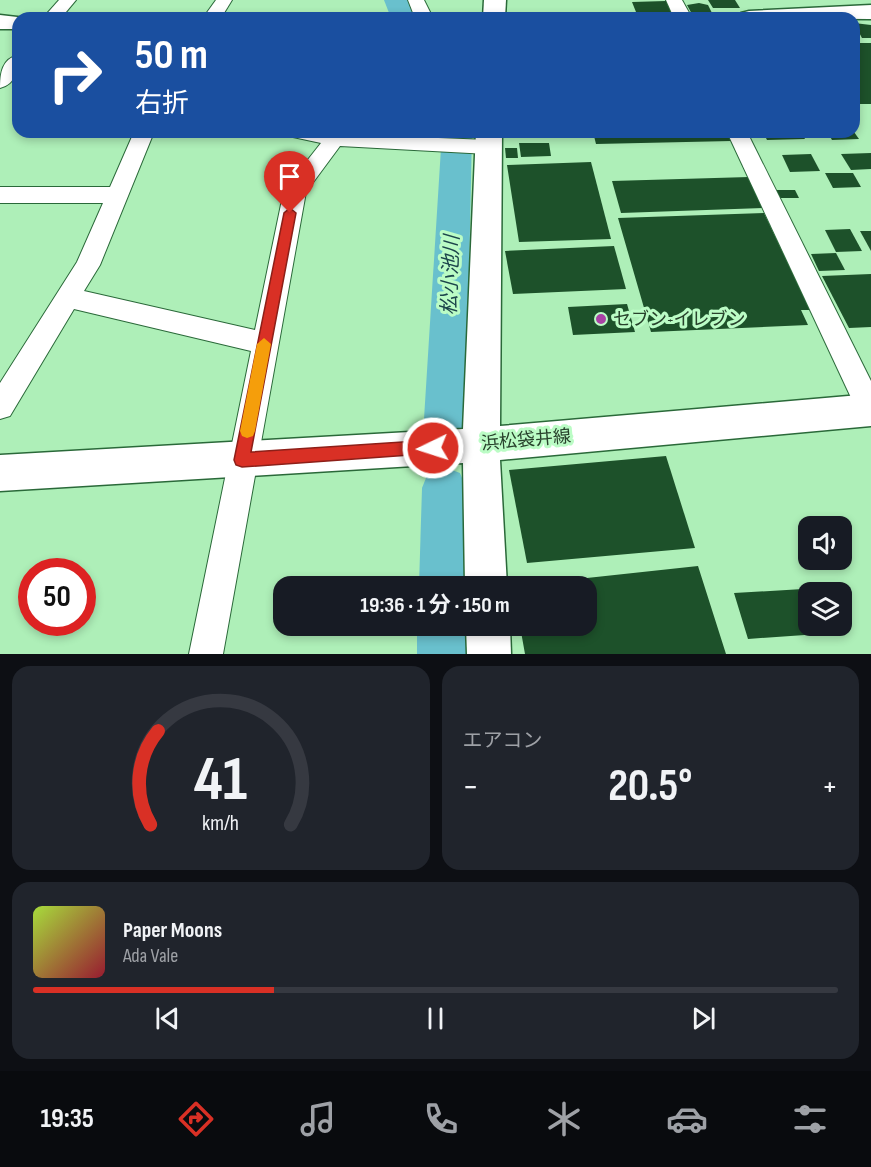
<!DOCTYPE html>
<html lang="ja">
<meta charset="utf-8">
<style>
:root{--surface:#171b24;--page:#20242c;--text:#f1f3f6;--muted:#9ea1a6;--line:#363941;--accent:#d93025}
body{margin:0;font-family:"Sofia Sans Condensed","Noto Sans JP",sans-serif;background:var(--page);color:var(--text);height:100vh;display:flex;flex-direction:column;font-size:22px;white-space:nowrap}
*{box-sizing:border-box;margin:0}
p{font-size:20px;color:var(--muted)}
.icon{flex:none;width:33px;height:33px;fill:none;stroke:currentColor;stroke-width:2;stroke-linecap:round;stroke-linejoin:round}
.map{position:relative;height:654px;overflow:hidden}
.panel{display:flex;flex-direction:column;gap:12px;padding:12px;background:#0d0f14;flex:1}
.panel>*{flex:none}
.guide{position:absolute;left:12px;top:12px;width:848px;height:126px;border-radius:18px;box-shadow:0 3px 9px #0003;background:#1a4fa0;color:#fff;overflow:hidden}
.buttons{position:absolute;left:798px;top:516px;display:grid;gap:12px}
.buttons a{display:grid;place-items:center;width:54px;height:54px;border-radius:12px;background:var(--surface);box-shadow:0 3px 9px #0003;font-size:30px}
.speed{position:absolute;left:18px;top:558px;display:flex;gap:12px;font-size:30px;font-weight:700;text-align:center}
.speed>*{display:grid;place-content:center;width:78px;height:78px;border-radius:50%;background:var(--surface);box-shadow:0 3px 9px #0003;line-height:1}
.speed .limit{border:9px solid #d22;background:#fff;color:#111}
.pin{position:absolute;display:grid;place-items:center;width:51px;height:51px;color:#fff;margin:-62px -26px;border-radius:50% 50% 50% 0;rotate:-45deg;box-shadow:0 0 6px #0007}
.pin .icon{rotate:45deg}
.me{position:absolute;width:66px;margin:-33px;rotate:266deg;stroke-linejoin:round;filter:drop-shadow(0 0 4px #0008)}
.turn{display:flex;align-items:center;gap:21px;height:126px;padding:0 24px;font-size:27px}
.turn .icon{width:78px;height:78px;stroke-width:2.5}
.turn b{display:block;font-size:42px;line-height:51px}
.big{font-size:45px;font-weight:700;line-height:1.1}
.panel .card{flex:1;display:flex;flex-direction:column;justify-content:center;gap:9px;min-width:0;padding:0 21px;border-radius:18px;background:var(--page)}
.panel .dial{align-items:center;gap:0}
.dial svg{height:156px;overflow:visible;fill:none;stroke:var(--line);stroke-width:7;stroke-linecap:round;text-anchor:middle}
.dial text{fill:var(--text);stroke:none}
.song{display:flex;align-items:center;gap:18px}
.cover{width:72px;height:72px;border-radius:9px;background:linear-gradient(135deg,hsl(80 70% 55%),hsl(350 70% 35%))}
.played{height:6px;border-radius:3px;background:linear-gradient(90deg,var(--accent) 30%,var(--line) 30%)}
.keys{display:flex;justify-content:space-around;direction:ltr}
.heat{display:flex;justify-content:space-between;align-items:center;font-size:33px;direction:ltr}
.panel .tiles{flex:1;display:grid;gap:12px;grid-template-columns:1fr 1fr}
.card:last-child{grid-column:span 2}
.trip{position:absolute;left:273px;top:576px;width:324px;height:60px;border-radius:18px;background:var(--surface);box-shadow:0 3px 9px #0003;font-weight:700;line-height:60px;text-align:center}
.dock{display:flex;height:96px;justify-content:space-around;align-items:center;background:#090b0e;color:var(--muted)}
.dock .icon{width:42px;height:42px}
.dock .selected{color:var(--accent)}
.dock b{font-size:27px;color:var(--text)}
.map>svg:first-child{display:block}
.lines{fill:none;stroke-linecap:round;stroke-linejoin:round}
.stream{stroke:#69c0cd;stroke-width:8}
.river{fill:#69c0cd;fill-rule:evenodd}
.building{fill:#1d512a}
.street-casing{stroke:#2a6939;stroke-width:2}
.secondary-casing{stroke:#2a6939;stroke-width:3}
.street{fill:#fff;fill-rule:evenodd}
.secondary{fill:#fff;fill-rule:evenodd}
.route{fill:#d93025;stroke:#8d1f18;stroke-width:1.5}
.slow{fill:#f59e0b}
.poi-dot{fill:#a942a5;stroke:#bbfcc5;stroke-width:2}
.labels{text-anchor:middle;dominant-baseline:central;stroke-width:6;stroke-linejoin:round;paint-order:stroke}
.poi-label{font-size:18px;fill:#27412b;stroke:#bbfcc5;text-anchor:start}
.street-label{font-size:18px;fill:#27412b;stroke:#bbfcc5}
.water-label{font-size:20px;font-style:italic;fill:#1c454b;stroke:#bbfcc5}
</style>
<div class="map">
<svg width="871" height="654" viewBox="0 0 871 654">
<rect width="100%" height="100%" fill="#aeefb8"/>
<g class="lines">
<!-- stream -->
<polyline class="stream" points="459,493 460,544"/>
<!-- river -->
<g class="river">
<polygon points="384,0 408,0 417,18 391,18"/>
<polygon points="442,132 472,132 466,419 460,432 445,438 430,432 424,419"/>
<polygon points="444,467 460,473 466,488 467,586 419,586 422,488 428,473"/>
<rect x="417" y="626" width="50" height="28"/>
</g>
</g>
<!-- building -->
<g class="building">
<polygon points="708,0 735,0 740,8 713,8"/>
<polygon points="666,1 673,17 657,17 655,12 636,12 632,2"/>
<polygon points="699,3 708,5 713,15 693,16 687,5"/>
<polygon points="854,23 871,25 871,38 862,38"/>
<rect x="854" y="43" width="17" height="61"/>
<polygon points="593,132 727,132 731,141 596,144"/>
<polygon points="763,132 801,132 805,139 767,140"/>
<polygon points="836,132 854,132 859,139 832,140 828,133"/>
<polygon points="519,143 549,143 551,156 521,157"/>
<polygon points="505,148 517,148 518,158 506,158"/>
<polygon points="871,153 871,169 851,170 841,154"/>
<polygon points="811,154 820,171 790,172 782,155"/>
<polygon points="591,162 611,239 519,242 507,165"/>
<polygon points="825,173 853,173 861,187 833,188"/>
<polygon points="749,177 763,208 621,213 612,181"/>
<polygon points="776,190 795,190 799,198 779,198"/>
<polygon points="764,213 810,310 801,310 808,325 651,332 618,218"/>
<polygon points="850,229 862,251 836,252 825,230"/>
<polygon points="860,231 871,231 871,251"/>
<polygon points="614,246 626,289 513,294 505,251"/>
<polygon points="836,253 845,270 819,271 811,254"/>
<polygon points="871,274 871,327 849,328 822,276"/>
<polygon points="627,304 635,332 573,335 568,307"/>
<polygon points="666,456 695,548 527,563 509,470"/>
<polygon points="698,566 726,654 525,654 520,626 586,626 586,586 522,585"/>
<polygon points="803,589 808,605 808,626 816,626 819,634 748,639 734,593"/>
</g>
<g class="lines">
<!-- street casing -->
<g class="street-casing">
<g id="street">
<polygon points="59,0 76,0 61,18 43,18"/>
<polygon points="216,0 232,0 221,18 203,18"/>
<polygon points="408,0 424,0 433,18 415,18"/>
<polygon points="666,0 682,0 692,18 674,18"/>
<path d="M18,55C18,69 16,84 0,88C0,73 2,59 18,55Z"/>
<polygon points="134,132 154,132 100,265 84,291 255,330 284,190 321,143 293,137 290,132 488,140 495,142 498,147 495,152 488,154 340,146 306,192 223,654 189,654 251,351 74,309 10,416 0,419 0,383 77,262 103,203 0,203 0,187 110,187"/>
<polygon points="727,132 747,132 871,381 871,422 861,419"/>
</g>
</g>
<!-- secondary casing -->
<g class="secondary-casing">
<g id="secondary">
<polygon points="484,0 506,0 505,18 483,18"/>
<polygon points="871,5 871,19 738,18 741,13 749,11"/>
<polygon points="0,15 26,18 18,18 18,29 0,29"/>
<polygon points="476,132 502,132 500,426 871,394 871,426 500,460 507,586 465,586 463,463 0,491 0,455 463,429"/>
<polygon points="466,626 510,626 511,654 467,654"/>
</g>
</g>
<!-- street -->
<use href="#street" class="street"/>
<!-- secondary -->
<use href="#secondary" class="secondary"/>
</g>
<!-- route -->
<polygon class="route" points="290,208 296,213 251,452 433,440 438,443 441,448 438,453 242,467 236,465 234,460 284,213"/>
<!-- slow -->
<polygon class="slow" points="264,338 271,344 255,431 253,436 247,438 242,436 240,431 257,344"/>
<!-- markers -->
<circle class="poi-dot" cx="601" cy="319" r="6"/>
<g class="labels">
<!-- poi labels -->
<g class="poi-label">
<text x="613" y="319">セブン-イレブン</text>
</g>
<!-- street labels -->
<g class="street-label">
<text transform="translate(526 440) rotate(-5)">浜松袋井線</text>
</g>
<!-- water labels -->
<g class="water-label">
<text transform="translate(451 275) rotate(-88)">松小池川</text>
</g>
</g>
</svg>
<div class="buttons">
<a><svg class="icon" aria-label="sound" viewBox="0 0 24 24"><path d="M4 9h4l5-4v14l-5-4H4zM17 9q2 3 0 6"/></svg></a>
<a><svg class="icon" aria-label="layers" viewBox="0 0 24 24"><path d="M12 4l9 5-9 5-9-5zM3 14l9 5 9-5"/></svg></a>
</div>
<div class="speed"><div class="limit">50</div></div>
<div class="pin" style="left:290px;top:213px;background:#d93025"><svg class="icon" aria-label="arrive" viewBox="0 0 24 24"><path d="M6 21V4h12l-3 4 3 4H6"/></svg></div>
<svg class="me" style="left:433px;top:448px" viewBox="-20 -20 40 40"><circle r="17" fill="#d93025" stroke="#fff" stroke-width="3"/><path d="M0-11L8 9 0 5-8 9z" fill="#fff"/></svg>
<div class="trip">19:36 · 1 分 · 150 m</div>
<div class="guide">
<div class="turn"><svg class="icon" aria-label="right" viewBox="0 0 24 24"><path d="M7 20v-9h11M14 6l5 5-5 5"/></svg><div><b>50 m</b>右折</div></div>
</div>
</div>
<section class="panel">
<div class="tiles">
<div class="card dial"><svg viewBox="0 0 100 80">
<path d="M14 69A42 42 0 1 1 86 69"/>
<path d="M14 69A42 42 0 0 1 18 21" stroke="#d93025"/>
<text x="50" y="56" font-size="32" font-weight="700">41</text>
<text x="50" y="72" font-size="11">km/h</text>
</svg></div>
<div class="card"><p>エアコン</p>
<div class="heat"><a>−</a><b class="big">20.5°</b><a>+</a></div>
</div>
<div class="card">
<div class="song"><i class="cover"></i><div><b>Paper Moons</b><p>Ada Vale</p></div></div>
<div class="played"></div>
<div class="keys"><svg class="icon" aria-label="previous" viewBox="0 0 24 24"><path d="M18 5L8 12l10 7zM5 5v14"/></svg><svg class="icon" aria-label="pause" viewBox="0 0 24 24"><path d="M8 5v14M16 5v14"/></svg><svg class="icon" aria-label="next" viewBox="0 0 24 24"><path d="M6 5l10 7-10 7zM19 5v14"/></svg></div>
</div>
</div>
</section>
<nav class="dock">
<b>19:35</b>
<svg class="icon selected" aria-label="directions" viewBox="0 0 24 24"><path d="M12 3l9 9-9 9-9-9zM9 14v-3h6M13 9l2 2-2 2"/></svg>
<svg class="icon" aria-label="music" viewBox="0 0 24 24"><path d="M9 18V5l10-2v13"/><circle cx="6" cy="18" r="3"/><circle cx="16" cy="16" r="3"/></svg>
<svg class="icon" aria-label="phone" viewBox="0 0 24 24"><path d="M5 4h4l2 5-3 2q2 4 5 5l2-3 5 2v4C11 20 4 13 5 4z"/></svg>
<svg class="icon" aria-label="climate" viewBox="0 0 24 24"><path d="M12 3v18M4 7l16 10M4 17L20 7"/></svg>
<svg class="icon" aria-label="car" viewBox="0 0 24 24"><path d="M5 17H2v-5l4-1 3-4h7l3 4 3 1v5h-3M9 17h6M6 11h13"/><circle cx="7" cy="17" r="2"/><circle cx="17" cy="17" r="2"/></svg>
<svg class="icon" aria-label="filters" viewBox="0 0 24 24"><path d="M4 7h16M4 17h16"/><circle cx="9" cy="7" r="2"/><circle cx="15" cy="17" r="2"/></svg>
</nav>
